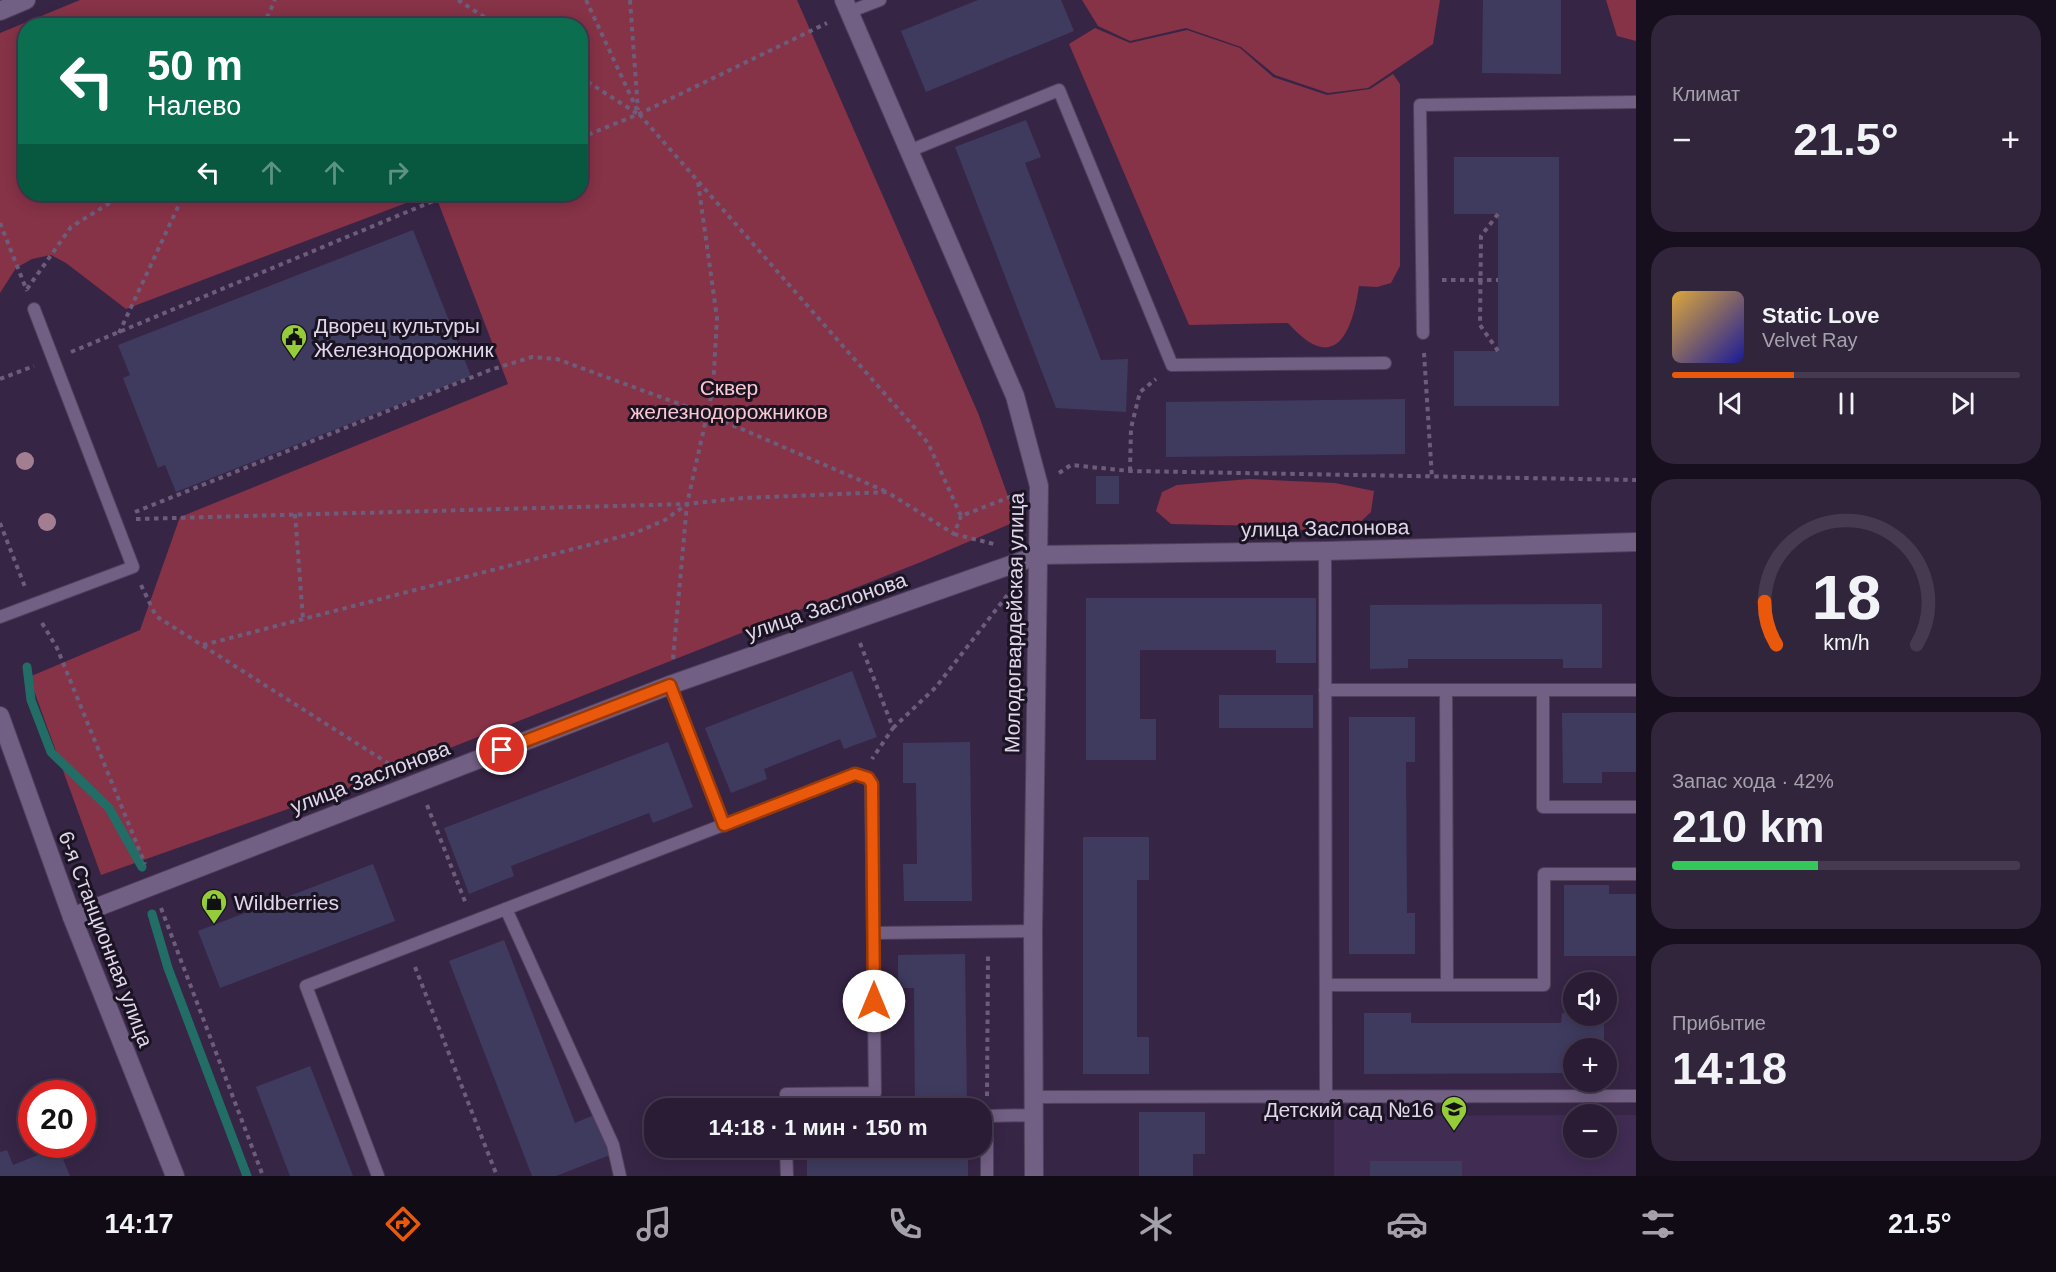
<!DOCTYPE html>
<html lang="ru">
<meta charset="utf-8">
<style>
:root{--surface:#291c34;--page:#31253c;--text:#f1f3f6;--muted:#a5a1ac;--line:#453a4f;--accent:#ea580c}
body{margin:0;font-family:Arial,sans-serif;background:var(--page);color:var(--text);height:100vh;display:flex;flex-direction:column;font-size:22px;white-space:nowrap}
*{box-sizing:border-box;margin:0}
p{font-size:20px;color:var(--muted)}
.icon{flex:none;width:33px;height:33px;fill:none;stroke:currentColor;stroke-width:2;stroke-linecap:round;stroke-linejoin:round}
.map{position:relative;flex:1;overflow:hidden}
.details{display:flex;flex-direction:column;gap:15px;padding:15px;background:#170f1d;width:420px}
.details>*{flex:none}
.top-card{position:absolute;left:18px;top:18px;width:570px;height:183px;border-radius:24px;box-shadow:0 3px 15px #0003,0 0 0 2px var(--line);background:#0b6e4f;color:#fff;overflow:hidden}
.tools{position:absolute;left:1563px;top:972px;display:grid;gap:12px}
.tools a{display:grid;place-items:center;width:54px;height:54px;border-radius:50%;background:var(--surface);box-shadow:0 3px 15px #0003,0 0 0 2px var(--line);font-size:30px}
.speed{position:absolute;left:18px;top:1080px;display:flex;gap:12px;font-size:30px;font-weight:700;text-align:center}
.speed>*{display:grid;place-content:center;width:78px;height:78px;border-radius:50%;background:var(--surface);box-shadow:0 3px 15px #0003,0 0 0 2px var(--line);line-height:1}
.speed .limit{border:9px solid #d22;background:#fff;color:#111}
.pin{position:absolute;display:grid;place-items:center;width:51px;height:51px;color:#fff;margin:-26px;border:3px solid #fff;border-radius:50%;box-shadow:0 2px 6px #0007}
.me{position:absolute;width:66px;margin:-33px;rotate:0deg;stroke-linejoin:round;filter:drop-shadow(0 0 4px #0008)}
.turn{display:flex;align-items:center;gap:21px;height:126px;padding:0 30px;font-size:27px}
.turn .icon{width:78px;height:78px;stroke-width:2.5}
.turn b{display:block;font-size:42px;line-height:51px}
.lanes{display:flex;align-items:center;height:57px;padding:0 30px;background:#0003;justify-content:center;gap:30px;direction:ltr}
.lanes .off{opacity:.35}
.big{font-size:45px;font-weight:600;line-height:1.1}
.details .card{flex:1;display:flex;flex-direction:column;justify-content:center;gap:9px;min-width:0;padding:0 21px;border-radius:24px;background:var(--page)}
.details .dial{align-items:center;gap:0}
.dial svg{height:156px;overflow:visible;fill:none;stroke:var(--line);stroke-width:7;stroke-linecap:round;text-anchor:middle}
.dial text{fill:var(--text);stroke:none}
.song{display:flex;align-items:center;gap:18px}
.cover{width:72px;height:72px;border-radius:9px;background:linear-gradient(135deg,hsl(40 70% 55%),hsl(240 70% 35%))}
.played{height:6px;border-radius:3px;background:linear-gradient(90deg,var(--accent) 35%,var(--line) 35%)}
.keys{display:flex;justify-content:space-around;direction:ltr}
.heat{display:flex;justify-content:space-between;align-items:center;font-size:33px;direction:ltr}
.charge{height:9px;border-radius:4px;background:linear-gradient(90deg,#34c759 42%,var(--line) 0)}
.trip{position:absolute;left:644px;top:1098px;width:348px;height:60px;border-radius:24px;background:var(--surface);box-shadow:0 3px 15px #0003,0 0 0 2px var(--line);font-weight:600;line-height:60px;text-align:center}
.tabs{display:flex;height:96px;justify-content:space-around;align-items:center;background:#100b15;color:var(--muted)}
.tabs .icon{width:42px;height:42px}
.tabs .active{color:var(--accent)}
.tabs b{font-size:27px;color:var(--text)}
main{display:flex;flex:1;min-height:0}
.map>svg:first-child{display:block}
.built{fill:#412c53}
.green{fill:#863247}
.lines{fill:none;stroke-linecap:round;stroke-linejoin:round}
.stream{stroke:#236d67;stroke-width:9}
.building{fill:#3f3b5f}
.lane-casing{stroke:#51415d;stroke-width:14}
.secondary-casing{stroke:#51415d;stroke-width:20}
.path{stroke:#6d5d7b;stroke-width:4;stroke-dasharray:4.5 4.5;stroke-linecap:butt}
.lane{stroke:#725f84;stroke-width:12}
.secondary{stroke:#725f84;stroke-width:18}
.tree{fill:#a37e91}
.route-casing{stroke:#983908;stroke-width:15}
.route{stroke:#ea580c;stroke-width:10}
.labels{text-anchor:middle;dominant-baseline:central;stroke-width:6;stroke-linejoin:round;paint-order:stroke}
.poi-label{font-size:21px;fill:#e1d6eb;stroke:#1a1321;text-anchor:start}
.park-label{font-size:21px;fill:#fbc7cf;stroke:#1a1321}
.street-label{font-size:21px;fill:#e1d6eb;stroke:#1a1321}
</style>
<main>
<div class="map">
<svg width="1636" height="1176" viewBox="0 0 1636 1176">
<rect width="100%" height="100%" fill="#372546"/>
<!-- built -->
<polygon class="built" points="1573,1115 1574,1148 1606,1148 1607,1115 1636,1115 1636,1176 1334,1176 1334,1116"/>
<!-- green -->
<g class="green">
<polygon points="80,0 797,0 978,413 1017,521 921,562 359,784 101,875 29,677 140,630 180,517 508,384 435,194 580,194 580,26 26,26 26,194 430,194 126,309 66,263 51,255 32,259 16,268 0,293 0,33"/>
<polygon points="1082,0 1440,0 1433,44 1368,88 1328,93 1275,75 1241,47 1186,28 1130,41 1098,26"/>
<polygon points="1606,0 1636,0 1636,41 1617,36"/>
<path d="M1095,28L1130,43L1187,30L1240,48L1273,77L1327,95L1370,89L1393,74L1400,84V266L1391,283L1377,287L1359,286C1352,335 1334,375 1288,323L1189,325L1069,44Z"/>
<polygon points="1249,479 1335,483 1374,491 1371,512 1357,525 1324,532 1263,526 1171,524 1156,511 1162,492 1177,485"/>
</g>
<g class="lines">
<!-- stream -->
<g class="stream">
<polyline points="27,667 31,700 51,752 109,808 142,867"/>
<polyline points="152,914 168,968 247,1176"/>
</g>
</g>
<!-- building -->
<g class="building">
<polygon points="978,0 1061,0 1074,31 926,92 901,31"/>
<polygon points="1483,0 1561,0 1561,74 1482,73"/>
<polygon points="1026,120 1041,157 1025,163 1101,360 1128,359 1126,412 1056,408 955,147"/>
<polygon points="1454,157 1559,157 1559,406 1454,406 1454,351 1498,351 1498,214 1454,214"/>
<polygon points="413,230 471,376 176,492 165,465 158,468 123,378 130,375 118,345"/>
<polygon points="1405,399 1405,454 1166,457 1166,402"/>
<rect x="1096" y="476" width="23" height="28"/>
<polygon points="1086,598 1316,598 1316,663 1276,663 1276,650 1140,650 1140,719 1156,719 1156,760 1086,760"/>
<polygon points="1602,604 1602,668 1563,668 1563,659 1408,659 1408,668 1370,669 1370,605"/>
<polygon points="852,671 877,737 844,749 840,739 764,769 767,779 731,793 705,728"/>
<rect x="1219" y="695" width="94" height="33"/>
<polygon points="1562,713 1636,713 1636,772 1602,772 1602,783 1563,783"/>
<polygon points="1349,717 1415,717 1415,762 1406,762 1407,913 1415,913 1415,954 1349,954"/>
<polygon points="668,742 693,807 653,823 649,813 511,866 514,876 469,894 444,828"/>
<polygon points="970,742 972,901 904,901 903,864 917,864 916,783 903,783 903,743"/>
<polygon points="1083,837 1149,837 1149,880 1137,880 1137,1037 1149,1037 1149,1074 1083,1074"/>
<polygon points="373,864 395,921 220,988 198,931"/>
<polygon points="1564,885 1609,885 1609,894 1636,894 1636,956 1564,956"/>
<polygon points="504,940 575,1123 594,1115 610,1155 556,1176 532,1176 449,961"/>
<polygon points="965,954 967,1108 915,1108 914,988 898,988 898,955"/>
<polygon points="1364,1013 1411,1013 1411,1023 1561,1023 1562,1013 1604,1016 1604,1048 1574,1048 1574,1073 1364,1074"/>
<polygon points="310,1066 353,1176 290,1176 256,1087"/>
<polygon points="1139,1112 1205,1112 1205,1154 1193,1154 1193,1176 1139,1176"/>
<polygon points="58,1147 70,1176 0,1176 0,1152 7,1150 13,1165"/>
<rect x="807" y="1148" width="161" height="28"/>
<rect x="1370" y="1161" width="92" height="15"/>
</g>
<g class="lines">
<!-- lane casing -->
<g class="lane-casing">
<g id="lane">
<polyline points="849,12 880,0"/>
<polyline points="909,151 1059,90 1172,365 1385,363"/>
<polyline points="1423,333 1420,105 1636,102"/>
<polyline points="1325,551 1326,1097"/>
<polyline points="0,617 133,567 34,309"/>
<polyline points="670,685 724,825"/>
<polyline points="1325,690 1636,690"/>
<polyline points="1446,690 1447,985"/>
<polyline points="1543,690 1543,807 1636,807"/>
<polyline points="506,909 613,1145 620,1176"/>
<polyline points="1326,985 1544,985 1544,874 1636,874"/>
<polyline points="1034,1097 1636,1096"/>
<polyline points="786,1108 786,1094 875,1093 873,933 1033,931"/>
<polyline points="786,1148 787,1176"/>
<polyline points="378,1176 306,986 855,774 868,778 871,784 873,933"/>
<polyline points="987,1176 987,1116 1034,1115"/>
</g>
</g>
<!-- secondary casing -->
<g class="secondary-casing">
<g id="secondary">
<polyline points="844,0 1015,396 1039,486 1033,931 1034,1176"/>
<polyline points="0,11 26,0"/>
<polyline points="0,716 72,917 175,1176"/>
<polyline points="72,917 670,685 1039,555 1325,551 1636,542"/>
</g>
</g>
<!-- path -->
<g class="path">
<polyline points="458,0 498,26"/>
<polyline points="586,0 639,114 928,443 961,516 1015,495"/>
<polyline points="630,0 638,110"/>
<polyline points="263,26 275,0"/>
<polyline points="580,77 638,114"/>
<polyline points="580,138 639,114 827,23"/>
<polyline points="1498,214 1481,236 1480,325 1498,351"/>
<polyline points="0,223 27,291"/>
<polyline points="1442,280 1498,280"/>
<polyline points="27,289 71,227 124,194"/>
<polyline points="119,333 184,194"/>
<polyline points="71,352 450,194"/>
<polyline points="1424,353 1432,478"/>
<polyline points="0,379 34,366"/>
<polyline points="1130,471 1131,428 1140,392 1156,379"/>
<polyline points="1059,473 1071,465 1130,471 1636,480"/>
<polyline points="135,512 490,370 532,357 557,359 707,414 885,491"/>
<polyline points="295,514 303,619"/>
<polyline points="136,519 687,504 744,498 887,492 954,534 961,516"/>
<polyline points="0,523 25,587"/>
<polyline points="954,534 994,544"/>
<polyline points="141,585 156,616 394,767"/>
<polyline points="42,623 57,648 145,864"/>
<polyline points="860,643 893,728 872,759"/>
<polyline points="203,645 635,533 665,520 687,504"/>
<polyline points="673,659 687,504 713,388 717,318 698,182"/>
<polyline points="893,728 936,687 1009,593"/>
<polyline points="427,805 466,904"/>
<polyline points="161,908 263,1176"/>
<polyline points="415,967 497,1176"/>
<polyline points="987,1096 988,953"/>
</g>
<!-- lane -->
<use href="#lane" class="lane"/>
<!-- secondary -->
<use href="#secondary" class="secondary"/>
</g>
<!-- trees -->
<g class="tree">
<circle cx="25" cy="461" r="9"/>
<circle cx="47" cy="522" r="9"/>
</g>
<g class="lines">
<!-- route casing -->
<g class="route-casing">
<polyline id="route" points="502,750 670,685 724,825 855,774 868,778 872,784 874,1001"/>
</g>
<!-- route -->
<use href="#route" class="route"/>
</g>
<!-- icons -->
<defs>
<g id="civic-pin" transform="scale(1.35)"><path d="M0 17L-7.5 6A9.5 9.5 0 1 1 7.5 6Z" fill="#95cc3a" stroke="#1a1321"/><path d="M-.6-6.5H3V-4.5H.6V-3L4-1V1h2V6H-6V1h2V-1L-.6-3ZM-1.2 2.5V6h2.4V2.5Z" fill="#111"/></g>
<g id="shop-pin" transform="scale(1.35)"><path d="M0 17L-7.5 6A9.5 9.5 0 1 1 7.5 6Z" fill="#95cc3a" stroke="#1a1321"/><path d="M-5-2.5h2.3a2.7 3.5 0 0 1 5.4 0H5L5.5 6h-11ZM-1.5-2.5h3a1.5 2.3 0 0 0-3 0Z" fill="#111"/></g>
<g id="school-pin" transform="scale(1.35)"><path d="M0 17L-7.5 6A9.5 9.5 0 1 1 7.5 6Z" fill="#95cc3a" stroke="#1a1321"/><path d="M0-5L7-2L0 1L-7-2ZM-4 1L0 2.5L4 1V4Q0 6-4 4Z" fill="#111"/></g>
</defs>
<g fill-rule="evenodd">
<use href="#civic-pin" x="294" y="337"/>
<use href="#shop-pin" x="214" y="902"/>
<use href="#school-pin" x="1454" y="1109"/>
</g>
<g class="labels">
<!-- poi labels -->
<g class="poi-label">
<text x="314" y="325">Дворец культуры<tspan x="314" dy="24">Железнодорожник</tspan></text>
<text x="234" y="902">Wildberries</text>
<text x="1434" y="1109" text-anchor="end">Детский сад №16</text>
</g>
<!-- park labels -->
<g class="park-label">
<text x="729" y="387">Сквер<tspan x="729" dy="24">железнодорожников</tspan></text>
</g>
<!-- street labels -->
<g class="street-label">
<text transform="translate(1325 528) rotate(-1)">улица Заслонова</text>
<text transform="translate(826 606) rotate(-19)">улица Заслонова</text>
<text transform="translate(1014 623) rotate(-89)">Молодогвардейская улица</text>
<text transform="translate(370 777) rotate(-21)">улица Заслонова</text>
<text transform="translate(106 939) rotate(69)">6-я Станционная улица</text>
</g>
</g>
</svg>
<div class="tools">
<a><svg class="icon" aria-label="sound" viewBox="0 0 24 24"><path d="M4 9h4l5-4v14l-5-4H4zM17 9q2 3 0 6"/></svg></a>
<a>+</a>
<a>−</a>
</div>
<div class="speed"><div class="limit">20</div></div>
<div class="pin" style="left:502px;top:750px;background:#d93025"><svg class="icon" aria-label="arrive" viewBox="0 0 24 24"><path d="M6 21V4h12l-3 4 3 4H6"/></svg></div>
<svg class="me" style="left:874px;top:1001px" viewBox="-20 -20 40 40"><circle r="19" fill="#fff"/><path d="M0-13L10 11 0 6-10 11z" fill="#ea580c"/></svg>
<div class="trip">14:18 · 1 мин · 150 m</div>
<div class="top-card">
<div class="turn"><svg class="icon" aria-label="left" viewBox="0 0 24 24"><path d="M17 20v-9H6M10 6l-5 5 5 5"/></svg><div><b>50 m</b>Налево</div></div>
<div class="lanes"><svg class="icon" aria-label="left" viewBox="0 0 24 24"><path d="M17 20v-9H6M10 6l-5 5 5 5"/></svg><svg class="icon off" aria-label="ahead" viewBox="0 0 24 24"><path d="M12 20V5M6 11l6-6 6 6"/></svg><svg class="icon off" aria-label="ahead" viewBox="0 0 24 24"><path d="M12 20V5M6 11l6-6 6 6"/></svg><svg class="icon off" aria-label="right" viewBox="0 0 24 24"><path d="M7 20v-9h11M14 6l5 5-5 5"/></svg></div>
</div>
</div>
<section class="details">
<div class="card"><p>Климат</p>
<div class="heat"><a>−</a><b class="big">21.5°</b><a>+</a></div>
</div>
<div class="card">
<div class="song"><i class="cover"></i><div><b>Static Love</b><p>Velvet Ray</p></div></div>
<div class="played"></div>
<div class="keys"><svg class="icon" aria-label="previous" viewBox="0 0 24 24"><path d="M18 5L8 12l10 7zM5 5v14"/></svg><svg class="icon" aria-label="pause" viewBox="0 0 24 24"><path d="M8 5v14M16 5v14"/></svg><svg class="icon" aria-label="next" viewBox="0 0 24 24"><path d="M6 5l10 7-10 7zM19 5v14"/></svg></div>
</div>
<div class="card dial"><svg viewBox="0 0 100 80">
<path d="M14 69A42 42 0 1 1 86 69"/>
<path d="M14 69A42 42 0 0 1 8 47" stroke="#ea580c"/>
<text x="50" y="56" font-size="32" font-weight="700">18</text>
<text x="50" y="72" font-size="11">km/h</text>
</svg></div>
<div class="card"><p>Запас хода · 42%</p><b class="big">210 km</b><div class="charge"></div></div>
<div class="card"><p>Прибытие</p><b class="big">14:18</b></div>
</section>
</main>
<nav class="tabs">
<b>14:17</b>
<svg class="icon active" aria-label="directions" viewBox="0 0 24 24"><path d="M12 3l9 9-9 9-9-9zM9 14v-3h6M13 9l2 2-2 2"/></svg>
<svg class="icon" aria-label="music" viewBox="0 0 24 24"><path d="M9 18V5l10-2v13"/><circle cx="6" cy="18" r="3"/><circle cx="16" cy="16" r="3"/></svg>
<svg class="icon" aria-label="phone" viewBox="0 0 24 24"><path d="M5 4h4l2 5-3 2q2 4 5 5l2-3 5 2v4C11 20 4 13 5 4z"/></svg>
<svg class="icon" aria-label="climate" viewBox="0 0 24 24"><path d="M12 3v18M4 7l16 10M4 17L20 7"/></svg>
<svg class="icon" aria-label="car" viewBox="0 0 24 24"><path d="M5 17H2v-5l4-1 3-4h7l3 4 3 1v5h-3M9 17h6M6 11h13"/><circle cx="7" cy="17" r="2"/><circle cx="17" cy="17" r="2"/></svg>
<svg class="icon" aria-label="filters" viewBox="0 0 24 24"><path d="M4 7h16M4 17h16"/><circle cx="9" cy="7" r="2"/><circle cx="15" cy="17" r="2"/></svg>
<b>21.5°</b>
</nav>
